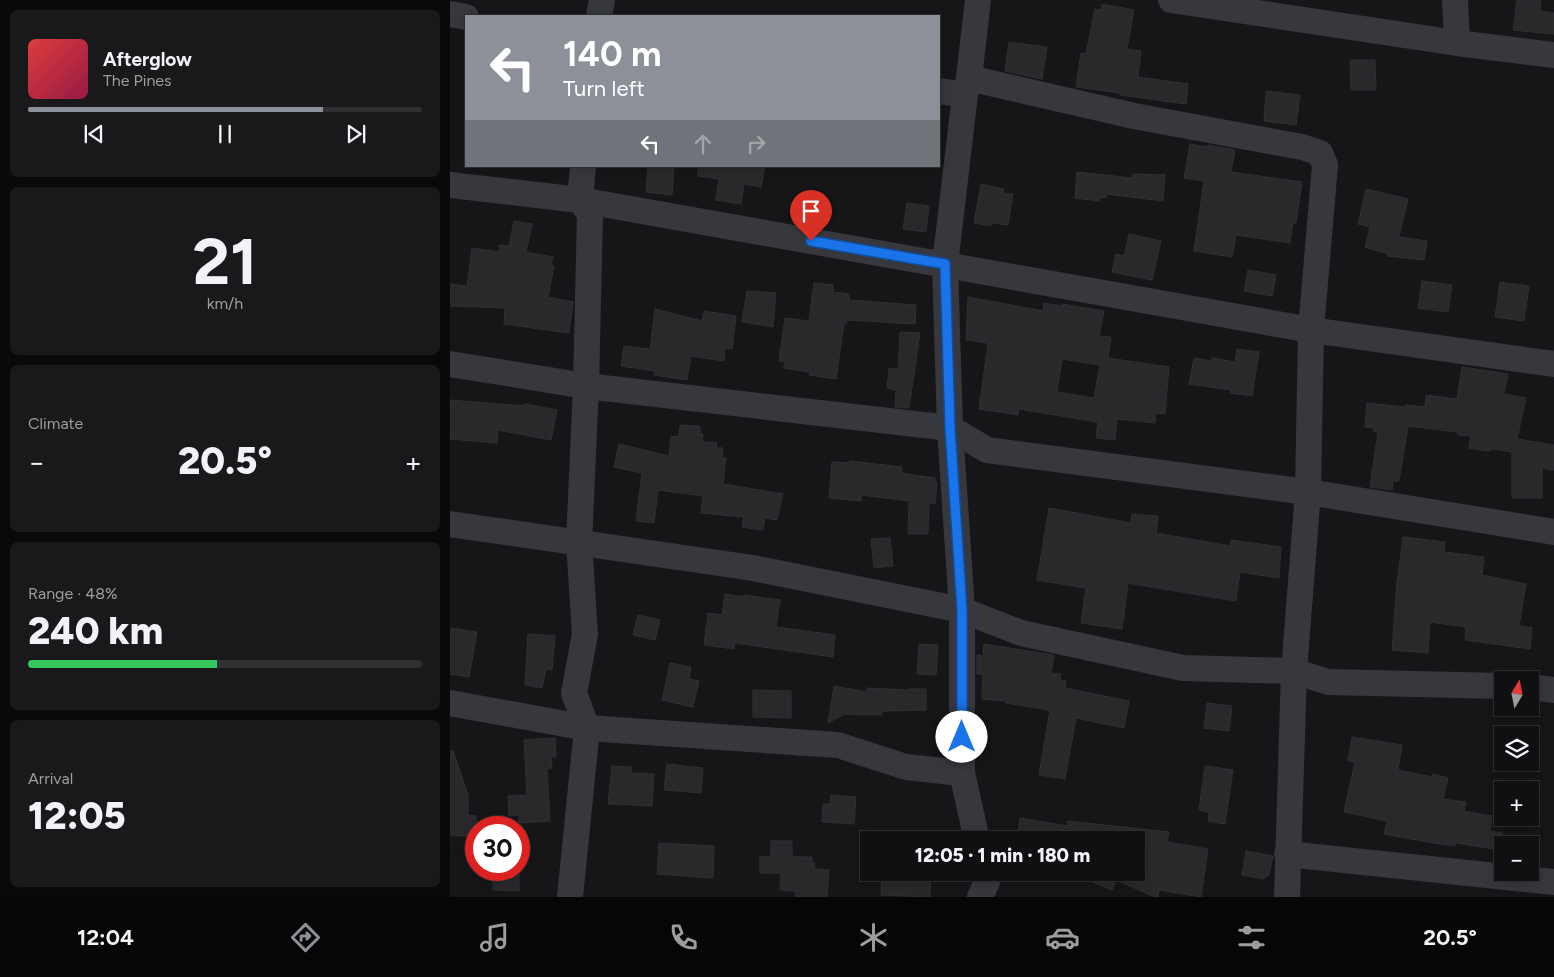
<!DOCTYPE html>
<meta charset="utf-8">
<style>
:root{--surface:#101012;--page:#19191b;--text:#f1f3f6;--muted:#9c9d9f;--line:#303032;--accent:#8c9099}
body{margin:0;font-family:Figtree,sans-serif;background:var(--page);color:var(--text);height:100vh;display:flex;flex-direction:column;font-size:19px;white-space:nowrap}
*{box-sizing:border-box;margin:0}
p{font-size:16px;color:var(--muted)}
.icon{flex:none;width:28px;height:28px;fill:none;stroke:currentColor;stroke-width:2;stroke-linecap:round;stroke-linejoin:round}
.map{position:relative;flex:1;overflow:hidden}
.panel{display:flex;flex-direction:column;gap:10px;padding:10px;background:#09090a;width:450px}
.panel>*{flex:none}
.guide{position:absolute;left:15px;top:15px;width:475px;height:152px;border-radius:0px;box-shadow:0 2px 12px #0003,0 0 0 1px var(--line);background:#8c9099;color:#fff;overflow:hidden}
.needle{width:32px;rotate:10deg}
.tools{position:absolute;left:1044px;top:671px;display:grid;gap:10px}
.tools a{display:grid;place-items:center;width:45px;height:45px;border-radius:0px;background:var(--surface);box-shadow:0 2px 12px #0003,0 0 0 1px var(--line);font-size:25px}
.speed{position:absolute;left:15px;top:816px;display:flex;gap:10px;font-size:25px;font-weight:700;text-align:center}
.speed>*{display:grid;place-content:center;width:65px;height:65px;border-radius:50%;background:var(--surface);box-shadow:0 2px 12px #0003,0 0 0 1px var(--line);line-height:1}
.speed .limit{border:8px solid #d22;background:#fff;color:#111}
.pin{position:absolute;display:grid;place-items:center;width:42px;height:42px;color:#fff;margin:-51px -21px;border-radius:50% 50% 50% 0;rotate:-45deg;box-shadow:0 0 5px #0007}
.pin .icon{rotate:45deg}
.me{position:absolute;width:55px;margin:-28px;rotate:0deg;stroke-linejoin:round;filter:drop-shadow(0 0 4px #0008)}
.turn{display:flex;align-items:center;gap:18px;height:105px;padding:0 15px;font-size:22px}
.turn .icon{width:65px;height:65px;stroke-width:2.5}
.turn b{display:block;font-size:35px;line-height:42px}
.lanes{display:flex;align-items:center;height:48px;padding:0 15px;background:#0003;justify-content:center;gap:25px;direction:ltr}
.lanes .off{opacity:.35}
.big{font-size:38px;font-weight:800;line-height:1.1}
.panel .card{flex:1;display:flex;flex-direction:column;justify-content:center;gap:8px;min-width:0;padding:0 18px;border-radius:8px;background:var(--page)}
.panel .dial{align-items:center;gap:0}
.dial b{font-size:65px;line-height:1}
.song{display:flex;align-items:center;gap:15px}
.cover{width:60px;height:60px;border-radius:8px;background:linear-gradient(135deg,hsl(0 70% 55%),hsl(340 70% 35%))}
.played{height:5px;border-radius:2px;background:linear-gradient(90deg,var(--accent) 75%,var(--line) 75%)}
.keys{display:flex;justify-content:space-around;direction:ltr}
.heat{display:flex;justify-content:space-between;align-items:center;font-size:28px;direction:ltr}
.charge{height:8px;border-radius:4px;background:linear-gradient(90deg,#34c759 48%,var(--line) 0)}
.trip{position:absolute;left:410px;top:831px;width:285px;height:50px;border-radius:0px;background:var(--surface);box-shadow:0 2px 12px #0003,0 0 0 1px var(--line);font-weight:800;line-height:50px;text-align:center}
.tabs{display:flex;height:80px;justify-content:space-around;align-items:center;background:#060607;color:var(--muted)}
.tabs .icon{width:35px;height:35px}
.tabs .active{color:var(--accent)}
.tabs b{font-size:22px;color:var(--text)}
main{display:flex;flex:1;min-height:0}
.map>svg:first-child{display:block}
.building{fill:#29292c;stroke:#303034;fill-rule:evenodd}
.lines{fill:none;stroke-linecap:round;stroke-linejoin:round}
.minor{stroke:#37383d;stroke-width:26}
.route-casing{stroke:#114b97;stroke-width:12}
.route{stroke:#1a73e8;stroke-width:9}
</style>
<main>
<section class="panel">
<div class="card">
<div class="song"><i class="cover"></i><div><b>Afterglow</b><p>The Pines</p></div></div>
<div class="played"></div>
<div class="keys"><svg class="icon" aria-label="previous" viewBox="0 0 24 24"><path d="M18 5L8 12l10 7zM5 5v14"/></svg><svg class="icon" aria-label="pause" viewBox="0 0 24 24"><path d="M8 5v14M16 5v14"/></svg><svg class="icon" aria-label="next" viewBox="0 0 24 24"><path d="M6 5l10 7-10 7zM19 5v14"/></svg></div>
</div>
<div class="card dial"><b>21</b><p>km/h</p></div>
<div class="card"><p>Climate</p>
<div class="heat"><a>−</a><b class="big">20.5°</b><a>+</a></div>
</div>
<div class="card"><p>Range · 48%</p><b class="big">240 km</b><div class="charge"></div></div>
<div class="card"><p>Arrival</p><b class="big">12:05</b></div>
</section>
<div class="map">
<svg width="1104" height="897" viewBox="0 0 1104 897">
<rect width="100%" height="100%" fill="#161618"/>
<!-- building -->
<g class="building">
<polygon points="1067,0 1091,0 1090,11 1104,13 1104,34 1063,30"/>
<polygon points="652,4 684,10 677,49 691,51 688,77 738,84 736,104 670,95 670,93 626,87 631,53 636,54 645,9 651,10"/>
<polygon points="559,42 597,47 592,79 555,71"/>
<polygon points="900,60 925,60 926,90 901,90"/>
<polygon points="816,91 850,95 846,125 814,121"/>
<polygon points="740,144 757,147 758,145 785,150 781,172 852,182 846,223 843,222 840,243 786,235 782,257 744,251 754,181 734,178"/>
<polygon points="198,166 224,166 222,195 196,192"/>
<polygon points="248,166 315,166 311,187 294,184 291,204 266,200 269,179 248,176"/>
<polygon points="627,172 682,178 683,174 715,175 713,201 657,194 656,197 650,198 649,201 625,198"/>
<polygon points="531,184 554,189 553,193 563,194 558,225 541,223 541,226 524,223"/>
<polygon points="916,189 958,199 949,237 977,241 974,260 938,256 938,254 915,247 920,227 908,224"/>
<polygon points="457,203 479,206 476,232 453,229"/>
<polygon points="64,221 82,224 76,252 103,257 101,264 104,266 98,297 123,302 119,333 54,324 55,308 0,306 0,284 17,286 22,248 49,252 50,245 59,246"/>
<polygon points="679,234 711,241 702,280 662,272 666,254 674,256"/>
<polygon points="798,270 826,275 822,296 794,291"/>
<polygon points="972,281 1002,285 998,312 968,308"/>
<polygon points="1050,282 1079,286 1074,321 1045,317"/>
<polygon points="364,283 383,285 383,292 399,294 399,300 466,305 465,324 397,320 396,324 394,323 386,379 359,375 360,372 334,368 335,361 329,361 335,318 359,321"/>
<polygon points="297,291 326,293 323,327 292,322"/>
<path d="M518,297L593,311L594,303L612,306V304L654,311L649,336L661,337L658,358L719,367L715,414L706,413L705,423L667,419L665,440L646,438L648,422L569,409L568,415L529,409L538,343L516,340ZM612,359L650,365L644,398L607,392Z"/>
<polygon points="205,309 252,321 254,311 286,316 282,349 275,348 274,361 241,356 237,380 204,375 205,371 171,366 174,346 200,349"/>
<polygon points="450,332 470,333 459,408 445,407 446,390 437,388 439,368 448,369"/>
<polygon points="787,349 809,352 802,396 780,393 781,390 739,384 744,358 762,361 762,358 785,362"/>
<polygon points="1012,367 1058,374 1054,394 1076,398 1067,439 1104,445 1104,470 1092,468 1092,498 1062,498 1062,452 1043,449 1038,451 1019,448 1021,436 1008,435 1007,432 958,426 949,481 943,481 942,490 920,487 928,432 924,432 924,428 915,427 917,403 955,407 956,405 975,407 976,395 1007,399"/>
<polygon points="0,400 74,406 74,404 107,410 101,440 48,430 47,443 0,439"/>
<polygon points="230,425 250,426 250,433 253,434 252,442 267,443 266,448 273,448 272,458 276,458 273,484 333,494 327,520 315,518 313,530 292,527 294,517 251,513 253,496 208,490 204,523 186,521 192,473 164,467 169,444 219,456 221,437 229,436"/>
<polygon points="400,461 452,467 451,473 485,478 485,482 487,482 485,504 479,503 478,534 458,534 459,501 411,495 411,501 379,498 382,462 400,463"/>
<polygon points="599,508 681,523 682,514 708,516 706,533 780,546 781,540 831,547 829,578 790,572 786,601 678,583 672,629 631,623 636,588 587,580"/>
<polygon points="953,537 995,542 994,552 1034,557 1032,575 1076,584 1069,626 1082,628 1080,649 1015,640 1016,627 980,622 978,653 942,650 947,582"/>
<polygon points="440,538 443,566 424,568 421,539"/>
<polygon points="275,594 294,597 294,595 330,600 326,627 385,635 383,657 285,643 284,649 254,645 258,613 272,615"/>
<polygon points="188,615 210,620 205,640 183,635"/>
<polygon points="0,628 27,632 19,677 0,674"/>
<polygon points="78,634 105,636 102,670 96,669 92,688 75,685"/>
<polygon points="469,644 488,645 486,675 467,674"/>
<polygon points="534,644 604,655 601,673 611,674 610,680 616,681 615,688 679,701 674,728 626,718 615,779 589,775 600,710 556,703 556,701 532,699 533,674 527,674 527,655 533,656"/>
<polygon points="220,663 241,667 239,679 249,681 243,707 212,700"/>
<polygon points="384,686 417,692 417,688 459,690 459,689 476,689 476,710 432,711 432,715 395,714 378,723"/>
<polygon points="303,690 341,691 341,718 303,717"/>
<polygon points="757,703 782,706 779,731 754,728"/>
<polygon points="902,737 952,745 948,770 982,777 983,774 998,778 993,799 1016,802 1014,811 1042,816 1040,831 1053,833 1050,850 1006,843 1005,846 984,843 934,834 937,821 894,812 905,762 898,761"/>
<polygon points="105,738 106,757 101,757 102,768 97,768 100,821 69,823 69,815 59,816 58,796 77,795 74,740"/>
<polygon points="0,751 3,751 18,795 18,815 26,816 26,837 0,835"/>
<polygon points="217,764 253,768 251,793 214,790"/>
<polygon points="162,766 182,767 181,773 204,774 202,806 158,804"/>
<polygon points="755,766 783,770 775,824 758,821 759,812 749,810"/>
<polygon points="381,795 406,797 404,824 372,822 373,804 380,804"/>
<polygon points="570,818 618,826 618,821 719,832 717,842 758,849 751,897 709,890 708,897 705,897 666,880 662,890 643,882 647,874 641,872 686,872 686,840 567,840"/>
<polygon points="321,841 342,841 342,857 362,857 362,863 365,863 364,869 379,870 377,897 345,897 346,891 330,890 331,873 310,873 310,856 321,857"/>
<polygon points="209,843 264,846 263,878 207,874"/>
<polygon points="796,851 823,856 819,875 813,879 792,875"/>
<polygon points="44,870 69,870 69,891 43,890"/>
<polygon points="432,872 481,872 480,897 431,895"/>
</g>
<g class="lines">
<!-- minor -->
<g class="minor">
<polyline points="721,0 1007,43 1104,55"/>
<polyline points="1005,0 1007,43"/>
<polyline points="0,14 16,17"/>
<polyline points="149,16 152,0"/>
<polyline points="519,78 684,116 852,147 870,153 875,165 861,330 858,492 844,671 837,897"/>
<polyline points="489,91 515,95 495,264 500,428 512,610 512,773 527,840"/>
<polyline points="515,95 519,78 528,0"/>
<polyline points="0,185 130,200 861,330 1104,364"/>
<polyline points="0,364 136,386 500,428 537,450 858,492 1104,532"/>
<polyline points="0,524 303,568 512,610 571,633 733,668 844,671 878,682 1052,686"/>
<polyline points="1080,687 1104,690"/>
<polyline points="0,703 137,728 388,745 456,767 512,773"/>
<polyline points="837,854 1104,882"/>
<polyline points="120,897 137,728 124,693 135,634 129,543 136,386 140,214 130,200 133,166"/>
<polyline points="530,897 537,882 535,872"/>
</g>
</g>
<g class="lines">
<!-- route casing -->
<g class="route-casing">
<polyline id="route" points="361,241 495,264 500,428 512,610 512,737"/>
</g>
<!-- route -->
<use href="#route" class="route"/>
</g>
</svg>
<div class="tools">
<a><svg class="needle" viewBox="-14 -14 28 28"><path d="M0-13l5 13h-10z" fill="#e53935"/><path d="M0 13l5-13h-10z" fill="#9c9d9f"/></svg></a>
<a><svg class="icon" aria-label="layers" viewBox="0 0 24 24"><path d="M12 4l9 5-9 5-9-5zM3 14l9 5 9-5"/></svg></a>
<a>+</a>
<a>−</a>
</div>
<div class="speed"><div class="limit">30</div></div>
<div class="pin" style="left:361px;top:241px;background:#d93025"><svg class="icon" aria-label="arrive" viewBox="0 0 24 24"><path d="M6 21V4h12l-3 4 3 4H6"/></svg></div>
<svg class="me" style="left:512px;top:737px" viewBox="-20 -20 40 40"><circle r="19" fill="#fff"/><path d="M0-13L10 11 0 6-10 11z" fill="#1a73e8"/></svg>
<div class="trip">12:05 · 1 min · 180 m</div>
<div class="guide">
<div class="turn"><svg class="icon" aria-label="left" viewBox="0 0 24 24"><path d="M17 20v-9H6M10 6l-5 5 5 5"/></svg><div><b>140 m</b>Turn left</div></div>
<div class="lanes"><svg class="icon" aria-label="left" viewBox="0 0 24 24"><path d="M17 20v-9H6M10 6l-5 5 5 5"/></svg><svg class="icon off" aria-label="ahead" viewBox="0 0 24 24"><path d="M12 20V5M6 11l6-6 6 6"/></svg><svg class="icon off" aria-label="right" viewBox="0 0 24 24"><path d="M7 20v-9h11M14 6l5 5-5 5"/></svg></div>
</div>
</div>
</main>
<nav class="tabs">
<b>12:04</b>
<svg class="icon active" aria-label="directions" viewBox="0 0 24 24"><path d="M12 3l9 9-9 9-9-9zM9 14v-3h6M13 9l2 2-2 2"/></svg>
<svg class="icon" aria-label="music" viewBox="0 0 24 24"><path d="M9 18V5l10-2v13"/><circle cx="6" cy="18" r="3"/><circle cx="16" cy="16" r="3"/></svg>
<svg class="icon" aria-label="phone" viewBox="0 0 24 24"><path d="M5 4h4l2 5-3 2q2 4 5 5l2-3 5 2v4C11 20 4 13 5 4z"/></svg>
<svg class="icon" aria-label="climate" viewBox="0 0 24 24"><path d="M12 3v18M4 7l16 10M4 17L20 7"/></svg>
<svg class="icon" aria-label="car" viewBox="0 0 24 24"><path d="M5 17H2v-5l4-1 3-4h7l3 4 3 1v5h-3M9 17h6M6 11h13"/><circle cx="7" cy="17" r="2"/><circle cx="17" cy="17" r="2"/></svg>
<svg class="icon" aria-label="filters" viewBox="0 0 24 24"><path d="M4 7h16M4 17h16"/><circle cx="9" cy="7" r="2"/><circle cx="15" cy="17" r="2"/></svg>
<b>20.5°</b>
</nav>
